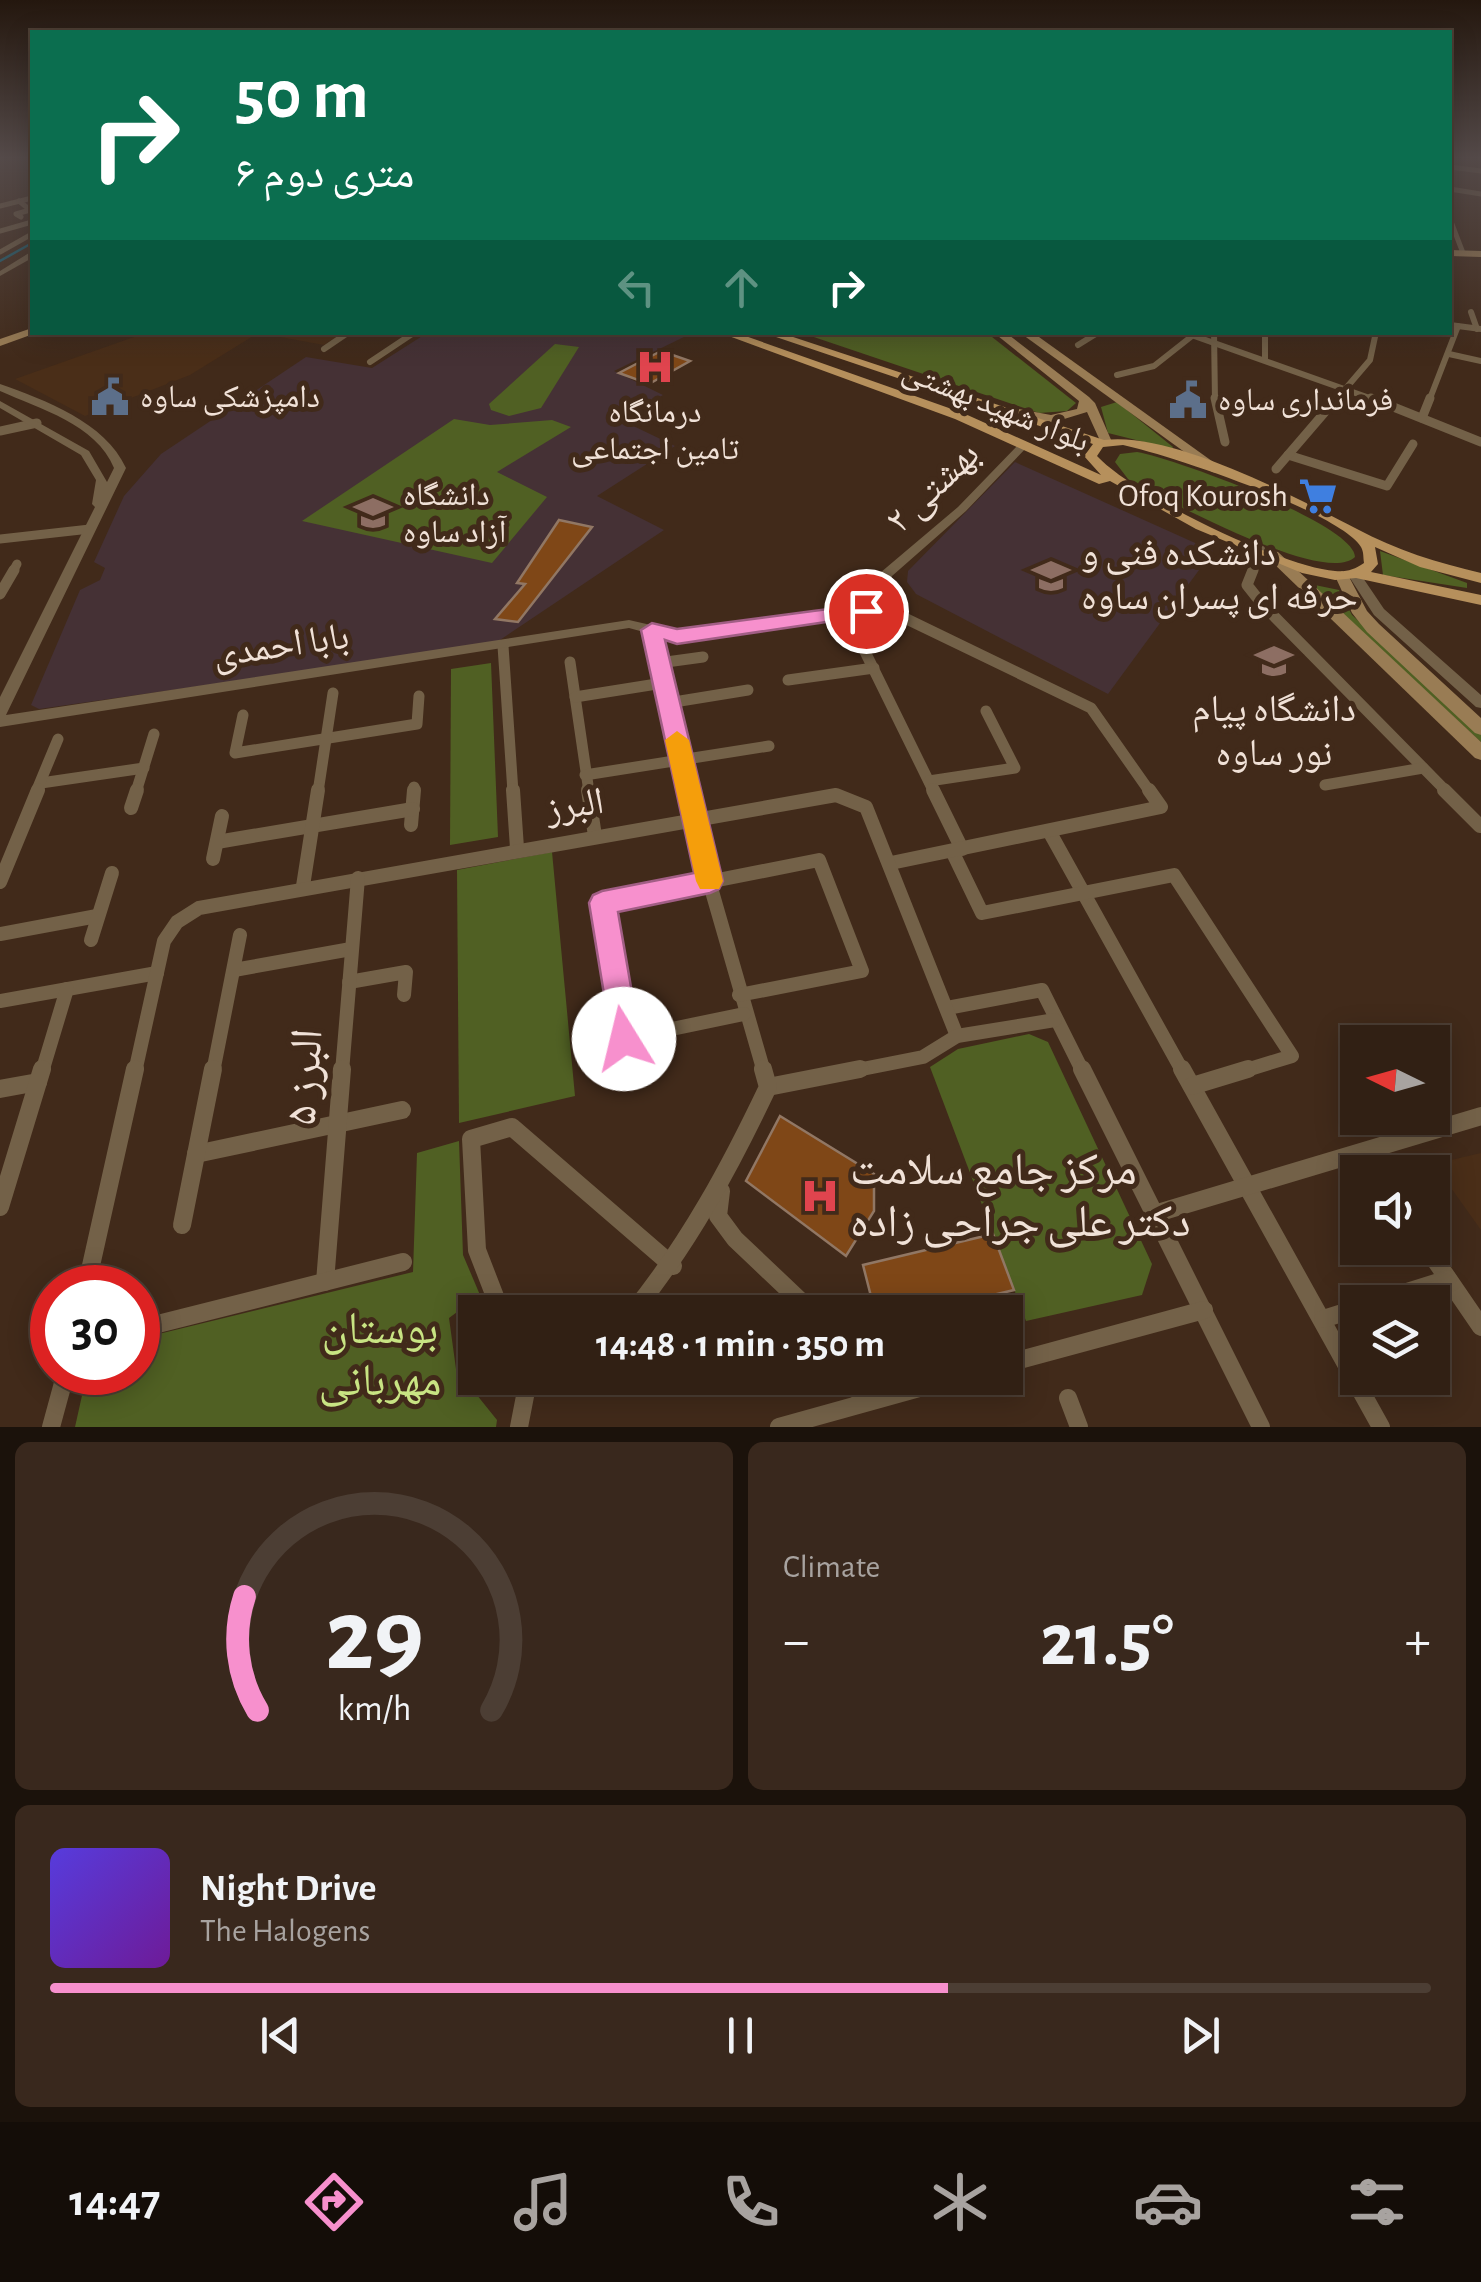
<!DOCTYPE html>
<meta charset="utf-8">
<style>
:root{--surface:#312014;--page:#39281d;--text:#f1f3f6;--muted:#a8a3a0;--line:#4c3e34;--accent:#f790cd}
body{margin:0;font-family:"Alegreya Sans","Noto Naskh Arabic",sans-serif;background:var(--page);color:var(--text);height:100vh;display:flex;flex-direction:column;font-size:38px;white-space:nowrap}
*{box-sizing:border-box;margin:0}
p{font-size:32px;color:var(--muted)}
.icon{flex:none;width:55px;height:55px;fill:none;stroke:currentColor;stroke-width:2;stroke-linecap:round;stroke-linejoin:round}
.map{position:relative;height:1427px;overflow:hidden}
.side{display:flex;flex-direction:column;gap:15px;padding:15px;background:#1b120b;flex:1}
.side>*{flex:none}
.banner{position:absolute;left:30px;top:30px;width:1422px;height:305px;border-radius:0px;box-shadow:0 5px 25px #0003,0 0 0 2px var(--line);background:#0b6e4f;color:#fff;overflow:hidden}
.needle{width:65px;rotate:275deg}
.buttons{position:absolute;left:1340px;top:1025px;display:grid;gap:20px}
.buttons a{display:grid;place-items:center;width:110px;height:110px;border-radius:0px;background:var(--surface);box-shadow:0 5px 25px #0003,0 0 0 2px var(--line);font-size:50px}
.speed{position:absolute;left:30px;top:1265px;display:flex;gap:20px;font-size:50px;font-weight:700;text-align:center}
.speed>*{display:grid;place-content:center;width:130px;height:130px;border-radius:50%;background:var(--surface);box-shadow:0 5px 25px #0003,0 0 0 2px var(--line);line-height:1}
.speed .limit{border:15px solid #d22;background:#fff;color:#111}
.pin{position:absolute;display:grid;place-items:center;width:85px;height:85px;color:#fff;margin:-42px;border:5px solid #fff;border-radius:50%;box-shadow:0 2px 10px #0007}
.me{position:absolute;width:110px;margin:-55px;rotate:351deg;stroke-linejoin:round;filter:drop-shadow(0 0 8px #0008)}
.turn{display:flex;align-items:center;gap:35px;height:210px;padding:0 40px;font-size:45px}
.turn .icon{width:130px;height:130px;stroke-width:2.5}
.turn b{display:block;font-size:70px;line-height:85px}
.lanes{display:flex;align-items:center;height:95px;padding:0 40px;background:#0003;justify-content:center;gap:50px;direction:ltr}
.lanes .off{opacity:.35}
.big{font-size:75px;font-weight:700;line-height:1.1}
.side .card{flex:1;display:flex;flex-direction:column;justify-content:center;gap:15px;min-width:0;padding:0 35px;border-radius:15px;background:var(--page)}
.side .dial{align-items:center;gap:0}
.dial svg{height:260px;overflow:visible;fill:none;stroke:var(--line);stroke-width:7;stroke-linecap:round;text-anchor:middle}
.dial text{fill:var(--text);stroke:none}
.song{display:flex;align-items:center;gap:30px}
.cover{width:120px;height:120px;border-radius:15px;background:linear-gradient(135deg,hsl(250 70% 55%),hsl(280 70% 35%))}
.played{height:10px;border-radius:5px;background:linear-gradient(90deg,var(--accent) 65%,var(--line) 65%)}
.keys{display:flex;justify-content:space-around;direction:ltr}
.heat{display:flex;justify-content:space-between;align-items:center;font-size:55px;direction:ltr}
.side .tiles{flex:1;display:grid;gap:15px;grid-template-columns:1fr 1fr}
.card:last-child{grid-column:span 2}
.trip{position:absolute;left:458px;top:1295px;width:565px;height:100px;border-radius:0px;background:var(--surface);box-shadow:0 5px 25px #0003,0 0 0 2px var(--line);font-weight:700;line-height:100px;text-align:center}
.dock{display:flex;height:160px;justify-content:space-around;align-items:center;background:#140d08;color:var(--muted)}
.dock .icon{width:70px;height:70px}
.dock .on{color:var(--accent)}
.dock b{font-size:45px;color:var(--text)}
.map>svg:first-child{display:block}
.built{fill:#4a2e18}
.education{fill:#453135}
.green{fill:#506023}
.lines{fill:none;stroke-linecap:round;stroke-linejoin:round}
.stream{stroke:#186378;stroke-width:2.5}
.building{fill:#7f4717;stroke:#917764;stroke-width:2.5}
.minor-far5{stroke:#736148;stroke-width:5}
.minor-far4{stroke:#736148;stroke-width:6}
.minor-far3{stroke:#736148;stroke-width:9}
.minor-far2{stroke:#736148;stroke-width:11}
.minor-far1{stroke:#736148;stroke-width:14}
.minor{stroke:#736148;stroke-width:18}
.tertiary{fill:#736148;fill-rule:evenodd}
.secondary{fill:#997c54;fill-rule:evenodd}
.primary{fill:#b6905c;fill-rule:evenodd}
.route{fill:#f790cd;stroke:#a15e85;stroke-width:2.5}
.slow{fill:#f59e0b}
.labels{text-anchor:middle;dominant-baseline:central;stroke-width:10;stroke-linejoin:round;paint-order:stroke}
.far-poi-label{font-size:32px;fill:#f0e1d7;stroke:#412a1a;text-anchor:start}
.far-street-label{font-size:32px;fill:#f0e1d7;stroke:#412a1a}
.street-label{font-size:38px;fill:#f0e1d7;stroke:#412a1a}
.poi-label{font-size:38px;fill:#f0e1d7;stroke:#412a1a;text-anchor:start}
.near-street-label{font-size:45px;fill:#f0e1d7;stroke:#412a1a}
.near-poi-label{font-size:45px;fill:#f0e1d7;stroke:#412a1a;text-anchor:start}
.near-park-label{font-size:45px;fill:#c8e483;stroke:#412a1a}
</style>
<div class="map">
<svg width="1481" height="1427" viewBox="0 0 1481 1427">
<rect width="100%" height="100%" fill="#412a1a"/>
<!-- built -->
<g class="built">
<polygon points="126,333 343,333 324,345 258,333 190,375 85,416 15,379 134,337"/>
<polygon points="1481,1153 1481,1230 1434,1164"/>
</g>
<!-- education -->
<g class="education">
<polygon points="677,332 686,336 614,371 663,395 623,421 675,446 597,496 664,530 494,644 39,709 31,705 80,590 100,580 105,568 94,562 124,496 161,454 306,357 372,368 427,333"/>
<polygon points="1015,462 1213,551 1108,694 916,594 907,582 908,571"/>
</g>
<!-- green -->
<g class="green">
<polygon points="802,333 987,333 1076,403 1067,411 1039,413"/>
<polygon points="555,344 579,347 541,408 509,416 491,410 489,404"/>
<polygon points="1117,402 1173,447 1172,449 1108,433 1101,407"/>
<polygon points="454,419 490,425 552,420 571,427 497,472 547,497 492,563 302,521"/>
<path d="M1137,452C1173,458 1355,524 1355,557C1325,585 1184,507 1147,491L1128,479L1115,462L1120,454Z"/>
<polygon points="1380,551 1467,583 1467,588 1383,575"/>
<polygon points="1310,584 1339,590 1352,615 1481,735 1481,742"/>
<polygon points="491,663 498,837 450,845 451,669"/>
<polygon points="552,852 575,1096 459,1123 457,870"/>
<polygon points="1029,1034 1048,1042 1152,1264 1142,1295 1026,1321 930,1067 958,1049"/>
<polygon points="459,1141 463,1255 480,1295 449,1318 456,1369 497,1420 496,1427 75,1427 87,1373 138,1372 138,1339 413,1272 417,1153"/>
</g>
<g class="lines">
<!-- stream -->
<polyline class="stream" points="0,261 32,243"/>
</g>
<!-- building -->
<g class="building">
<polygon points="661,351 690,361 649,384 619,373"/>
<polygon points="559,520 592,527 518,622 495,619 525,584 517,583"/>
<polygon points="780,1116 874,1174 874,1211 846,1256 746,1181"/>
<polygon points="993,1234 1014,1290 921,1312 875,1312 863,1265"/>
</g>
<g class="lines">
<!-- minor-far5 -->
<g class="minor-far5">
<polyline points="1450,167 1481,171"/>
<polyline points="1450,189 1481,194"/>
<polyline points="19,201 30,210 16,214 21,217"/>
<polyline points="0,206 32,198"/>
<polyline points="1450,219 1463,253"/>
<polyline points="0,231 32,222"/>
<polyline points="0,252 32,234"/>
</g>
<!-- minor-far4 -->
<g class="minor-far4">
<polyline points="1471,312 1477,329"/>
<polyline points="1450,325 1481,329"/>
<polyline points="1183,332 1378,401"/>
<polyline points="1214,332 1215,401"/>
<polyline points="1265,332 1265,360"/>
<polyline points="1078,345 1099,332"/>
<polyline points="324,349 349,332"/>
<polyline points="1449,354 1481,361"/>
<polyline points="370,362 415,332"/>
<polyline points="1117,375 1154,366 1192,336"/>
<polyline points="1335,401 1370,360 1376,332"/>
<polyline points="1429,401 1458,326"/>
</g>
<!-- minor-far3 -->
<g class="minor-far3">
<polyline points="1215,398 1225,442"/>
<polyline points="1371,398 1481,442"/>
<polyline points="1422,418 1430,398"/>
<polyline points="0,431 37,423"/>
<polyline points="1288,455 1387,486 1413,444"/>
<polyline points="1276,469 1337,398"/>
<polyline points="0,539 90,529"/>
<polyline points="12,573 17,564"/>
<polyline points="1252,573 1261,550"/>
</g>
<!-- minor-far2 -->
<g class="minor-far2">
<polyline points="1253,570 1247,585 1262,604 1447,792"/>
<polyline points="0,594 14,570"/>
<polyline points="886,609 1091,708 1150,792"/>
<polyline points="846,613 934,792"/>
<polyline points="652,630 689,792"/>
<polyline points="503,646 513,792"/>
<polyline points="570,662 589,792"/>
<polyline points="659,663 703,657"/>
<polyline points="788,680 874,668"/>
<polyline points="575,697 663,683"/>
<polyline points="668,703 748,690"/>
<polyline points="243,715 235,753 417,724 419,696"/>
<polyline points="585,775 769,746"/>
<polyline points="929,781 1015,768 986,711"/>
<polyline points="41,783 144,768"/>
<polyline points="1325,785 1423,768"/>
<polyline points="36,792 58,739"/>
<polyline points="136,792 154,734"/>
<polyline points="318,792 333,693"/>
<polyline points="414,792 414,787"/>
</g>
<!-- minor-far1 -->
<g class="minor-far1">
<polyline points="513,790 517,848"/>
<polyline points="588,790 595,836"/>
<polyline points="688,790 709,881 764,1072"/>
<polyline points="933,790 962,849"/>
<polyline points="1444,790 1480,826"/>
<polyline points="131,808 137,790"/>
<polyline points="411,825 414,790"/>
<polyline points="1049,831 1183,1072"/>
<polyline points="217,842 413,809"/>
<polyline points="952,851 982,913 1174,875 1292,1056 1240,1072"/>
<polyline points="213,859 222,816"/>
<polyline points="891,863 1161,807 1149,790"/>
<polyline points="0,882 38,790"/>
<polyline points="303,886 318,790"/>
<polyline points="0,934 97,916"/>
<polyline points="91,940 112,873"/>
<polyline points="234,970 351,949"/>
<polyline points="349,982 406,972 404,995"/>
<polyline points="739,995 862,971 819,860 602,903 624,1039 744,1014"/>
<polyline points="0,1001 157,973"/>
<polyline points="947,1008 1042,990 1083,1072"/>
<polyline points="42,1072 67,989"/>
<polyline points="135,1072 164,941 177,922 199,908 836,795 866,807 957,1036"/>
<polyline points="213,1072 240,935"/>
<polyline points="342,1072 358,878"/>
<polyline points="847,1072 923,1057 957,1036 1055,1020"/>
</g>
<!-- minor -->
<g class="minor">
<polyline points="1082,1069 1261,1427"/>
<polyline points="1182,1069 1381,1427"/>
<polyline points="1192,1086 1248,1069"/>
<polyline points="768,1087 860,1069"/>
<polyline points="0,1089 38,1082"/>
<polyline points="196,1154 402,1110"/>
<polyline points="721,1191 718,1216 735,1239 812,1312"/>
<polyline points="0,1207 42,1069"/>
<polyline points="1154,1214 1481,1116"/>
<polyline points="182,1225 213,1069"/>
<polyline points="1427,1248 1481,1327"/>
<polyline points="325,1282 342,1069"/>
<polyline points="86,1288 135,1069"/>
<polyline points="1375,1302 1448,1279"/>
<polyline points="501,1312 477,1250 471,1139 512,1127 673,1266"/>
<path d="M633,1312C689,1243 730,1167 768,1087L763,1069"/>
<polyline points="1323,1319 1358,1308"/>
<polyline points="138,1329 403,1262"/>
<polyline points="1005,1364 1204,1310"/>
<polyline points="847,1378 866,1401"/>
<polyline points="1068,1398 1079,1427"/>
<polyline points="51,1427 66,1372"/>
<polyline points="519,1427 526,1391 546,1378"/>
<polyline points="779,1427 955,1378"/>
</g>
<!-- tertiary -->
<g class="tertiary">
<polygon points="29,253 32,253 32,258 0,276 0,271"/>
<path d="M0,384C45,400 105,422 126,468L6,715L629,620L677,631L835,611L958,507L1020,443L1029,445L966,511L892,576L891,612L677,641L629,628L0,727V697L95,507L92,504L96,480L81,455L0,408V401L89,451L107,482L114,468C96,424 40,409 0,391ZM880,587L879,606L854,609Z"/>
<polygon points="1354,571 1359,572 1384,609 1481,695 1481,708 1476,707 1374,615 1348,575"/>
</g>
<!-- secondary -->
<g class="secondary">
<polygon points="1450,250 1481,251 1481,257 1450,256"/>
<polygon points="32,328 32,332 36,333 0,346 0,339"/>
<polygon points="993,332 1005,332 1089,397 1095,403 1112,442 1110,445 1102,445 1087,412 1051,423 1009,415 1009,409 1013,408 1051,415 1077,409 1079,401"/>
<polygon points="1019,332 1032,332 1223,469 1217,473 1212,472"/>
<polygon points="1273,551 1278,552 1481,742 1481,760 1475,758 1268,558 1268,552"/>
<polygon points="1342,571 1347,573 1367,611 1379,624 1481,718 1481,735 1475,733 1367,632 1352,613 1335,576"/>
</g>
<!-- primary -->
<path class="primary" d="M718,332H734L963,413L1101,475L1084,456L1093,444L761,332H778L1104,440C1173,431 1295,497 1357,529C1396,550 1438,563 1481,573V583L1420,567L1375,547L1378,564L1371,572L1481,595V605L1356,578L1335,580L1302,573L1196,529L1110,481L1099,484L955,419ZM1123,445C1167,454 1340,512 1361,547C1364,553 1363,556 1364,563C1354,570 1346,572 1335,571C1281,567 1133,495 1097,456L1103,447Z"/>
</g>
<!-- sky -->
<linearGradient id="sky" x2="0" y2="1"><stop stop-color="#24170e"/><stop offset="0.44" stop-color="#544a49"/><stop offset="1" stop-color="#544a49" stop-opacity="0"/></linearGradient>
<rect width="1481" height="358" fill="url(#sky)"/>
<!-- route -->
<polygon class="route" points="866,604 876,611 873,615 677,644 665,640 723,881 719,889 710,893 618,912 640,1039 635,1049 624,1054 613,1049 589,903 593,895 602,891 694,873 641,630 652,623 677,629"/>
<!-- slow -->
<polygon class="slow" points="677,731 689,740 723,881 719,889 700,889 696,881 665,740"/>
<!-- icons -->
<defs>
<g id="hospital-bare" transform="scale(3)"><path d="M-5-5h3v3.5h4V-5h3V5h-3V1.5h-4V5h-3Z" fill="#e0444e" stroke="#412a1a" stroke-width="2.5" paint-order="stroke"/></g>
<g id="civic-bare" transform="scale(3)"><path d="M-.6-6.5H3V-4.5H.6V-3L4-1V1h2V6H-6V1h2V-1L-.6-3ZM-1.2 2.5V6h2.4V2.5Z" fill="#5c6f8a" stroke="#412a1a" stroke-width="2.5" paint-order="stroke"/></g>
<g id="supermarket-bare" transform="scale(3)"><path d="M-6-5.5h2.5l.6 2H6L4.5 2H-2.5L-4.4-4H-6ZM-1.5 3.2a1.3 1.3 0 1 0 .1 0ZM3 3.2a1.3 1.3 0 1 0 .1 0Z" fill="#3f7fe0" stroke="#412a1a" stroke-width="2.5" paint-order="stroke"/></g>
<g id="university-bare" transform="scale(3)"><path d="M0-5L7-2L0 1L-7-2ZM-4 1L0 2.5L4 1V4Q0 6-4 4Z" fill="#8d6e63" stroke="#412a1a" stroke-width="2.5" paint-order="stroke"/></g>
</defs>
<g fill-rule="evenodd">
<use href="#hospital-bare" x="655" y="367"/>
<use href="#civic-bare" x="110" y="397"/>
<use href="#civic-bare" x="1188" y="400"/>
<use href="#supermarket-bare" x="1318" y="496"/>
<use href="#university-bare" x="373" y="513"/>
<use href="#university-bare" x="1051" y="576"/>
<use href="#university-bare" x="1274" y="661"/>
<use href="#hospital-bare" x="820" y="1196"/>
</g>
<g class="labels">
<!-- far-poi labels -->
<g class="far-poi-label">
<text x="140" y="397">دامپزشکی ساوه</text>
<text x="1218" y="400">فرمانداری ساوه</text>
<text x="655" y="412" text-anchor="middle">درمانگاه<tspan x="655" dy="37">تامین اجتماعی</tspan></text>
<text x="403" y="495">دانشگاه<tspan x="403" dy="37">آزاد ساوه</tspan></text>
<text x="1288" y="496" text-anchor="end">Ofoq Kourosh</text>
</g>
<!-- far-street labels -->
<g class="far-street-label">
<text transform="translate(996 406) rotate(22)">بلوار شهید بهشتی</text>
</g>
<!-- street labels -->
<g class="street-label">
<text transform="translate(933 488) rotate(-44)">بهشتی ۲</text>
<text transform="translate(281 646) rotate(-8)">بابا احمدی</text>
<text transform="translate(575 806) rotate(-9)">البرز</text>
</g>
<!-- poi labels -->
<g class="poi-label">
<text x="1081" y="554">دانشکده فنی و<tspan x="1081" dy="44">حرفه ای پسران ساوه</tspan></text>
<text x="1274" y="710" text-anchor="middle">دانشگاه پیام<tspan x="1274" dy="44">نور ساوه</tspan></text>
</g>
<!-- near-street labels -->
<g class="near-street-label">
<text transform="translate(305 1077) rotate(-86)">البرز ۵</text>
</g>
<!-- near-poi labels -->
<g class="near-poi-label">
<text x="850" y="1170">مرکز جامع سلامت<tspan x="850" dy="52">دکتر علی جراحی زاده</tspan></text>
</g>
<!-- near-park labels -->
<g class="near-park-label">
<text x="380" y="1329">بوستان<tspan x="380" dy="52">مهربانی</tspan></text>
</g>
</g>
</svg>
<div class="buttons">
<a><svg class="needle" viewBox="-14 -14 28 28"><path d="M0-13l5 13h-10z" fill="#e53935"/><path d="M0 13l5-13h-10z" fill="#a8a3a0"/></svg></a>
<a><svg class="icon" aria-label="sound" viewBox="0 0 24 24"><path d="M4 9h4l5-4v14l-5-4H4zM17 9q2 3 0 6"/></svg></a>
<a><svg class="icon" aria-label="layers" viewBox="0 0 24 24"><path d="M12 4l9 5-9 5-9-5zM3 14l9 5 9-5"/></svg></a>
</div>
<div class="speed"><div class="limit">30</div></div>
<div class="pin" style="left:866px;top:611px;background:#d93025"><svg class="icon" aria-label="arrive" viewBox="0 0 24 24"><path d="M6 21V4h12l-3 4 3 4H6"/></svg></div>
<svg class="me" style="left:624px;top:1039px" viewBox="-20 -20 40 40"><circle r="19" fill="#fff"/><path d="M0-13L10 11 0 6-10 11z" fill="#f790cd"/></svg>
<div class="trip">14:48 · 1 min · 350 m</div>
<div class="banner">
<div class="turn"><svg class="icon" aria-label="right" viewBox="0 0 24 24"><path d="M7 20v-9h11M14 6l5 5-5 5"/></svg><div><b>50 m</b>۶ متری دوم</div></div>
<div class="lanes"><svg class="icon off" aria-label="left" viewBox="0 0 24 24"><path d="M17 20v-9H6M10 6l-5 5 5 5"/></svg><svg class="icon off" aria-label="ahead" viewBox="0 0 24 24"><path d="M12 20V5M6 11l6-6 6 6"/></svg><svg class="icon" aria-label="right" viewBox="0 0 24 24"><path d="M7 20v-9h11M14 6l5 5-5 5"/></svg></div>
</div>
</div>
<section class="side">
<div class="tiles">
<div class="card dial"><svg viewBox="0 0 100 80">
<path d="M14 69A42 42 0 1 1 86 69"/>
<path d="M14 69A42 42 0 0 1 10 34" stroke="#f790cd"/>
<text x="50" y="56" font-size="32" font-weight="700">29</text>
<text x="50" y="72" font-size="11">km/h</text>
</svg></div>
<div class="card"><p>Climate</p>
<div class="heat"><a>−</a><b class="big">21.5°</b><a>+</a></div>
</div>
<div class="card">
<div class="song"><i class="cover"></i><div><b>Night Drive</b><p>The Halogens</p></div></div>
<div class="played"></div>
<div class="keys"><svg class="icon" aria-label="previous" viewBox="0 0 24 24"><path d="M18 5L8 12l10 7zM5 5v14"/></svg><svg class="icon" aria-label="pause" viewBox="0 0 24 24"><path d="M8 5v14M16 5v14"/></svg><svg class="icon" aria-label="next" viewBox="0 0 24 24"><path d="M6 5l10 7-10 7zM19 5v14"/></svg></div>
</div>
</div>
</section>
<nav class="dock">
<b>14:47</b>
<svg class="icon on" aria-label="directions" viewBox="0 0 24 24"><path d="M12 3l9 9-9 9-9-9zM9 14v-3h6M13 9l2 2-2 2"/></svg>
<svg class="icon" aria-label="music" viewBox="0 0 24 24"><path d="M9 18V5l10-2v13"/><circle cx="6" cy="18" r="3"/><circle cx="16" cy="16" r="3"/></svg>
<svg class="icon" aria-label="phone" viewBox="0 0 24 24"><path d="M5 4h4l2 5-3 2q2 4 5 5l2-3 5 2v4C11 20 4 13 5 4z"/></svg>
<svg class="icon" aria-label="climate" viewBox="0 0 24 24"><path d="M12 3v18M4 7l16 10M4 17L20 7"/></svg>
<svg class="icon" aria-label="car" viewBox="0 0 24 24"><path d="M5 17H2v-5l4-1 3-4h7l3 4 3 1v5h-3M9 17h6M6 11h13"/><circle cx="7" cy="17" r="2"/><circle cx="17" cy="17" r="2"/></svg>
<svg class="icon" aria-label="filters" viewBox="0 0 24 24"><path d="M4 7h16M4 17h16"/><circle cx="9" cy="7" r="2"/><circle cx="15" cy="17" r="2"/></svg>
</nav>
